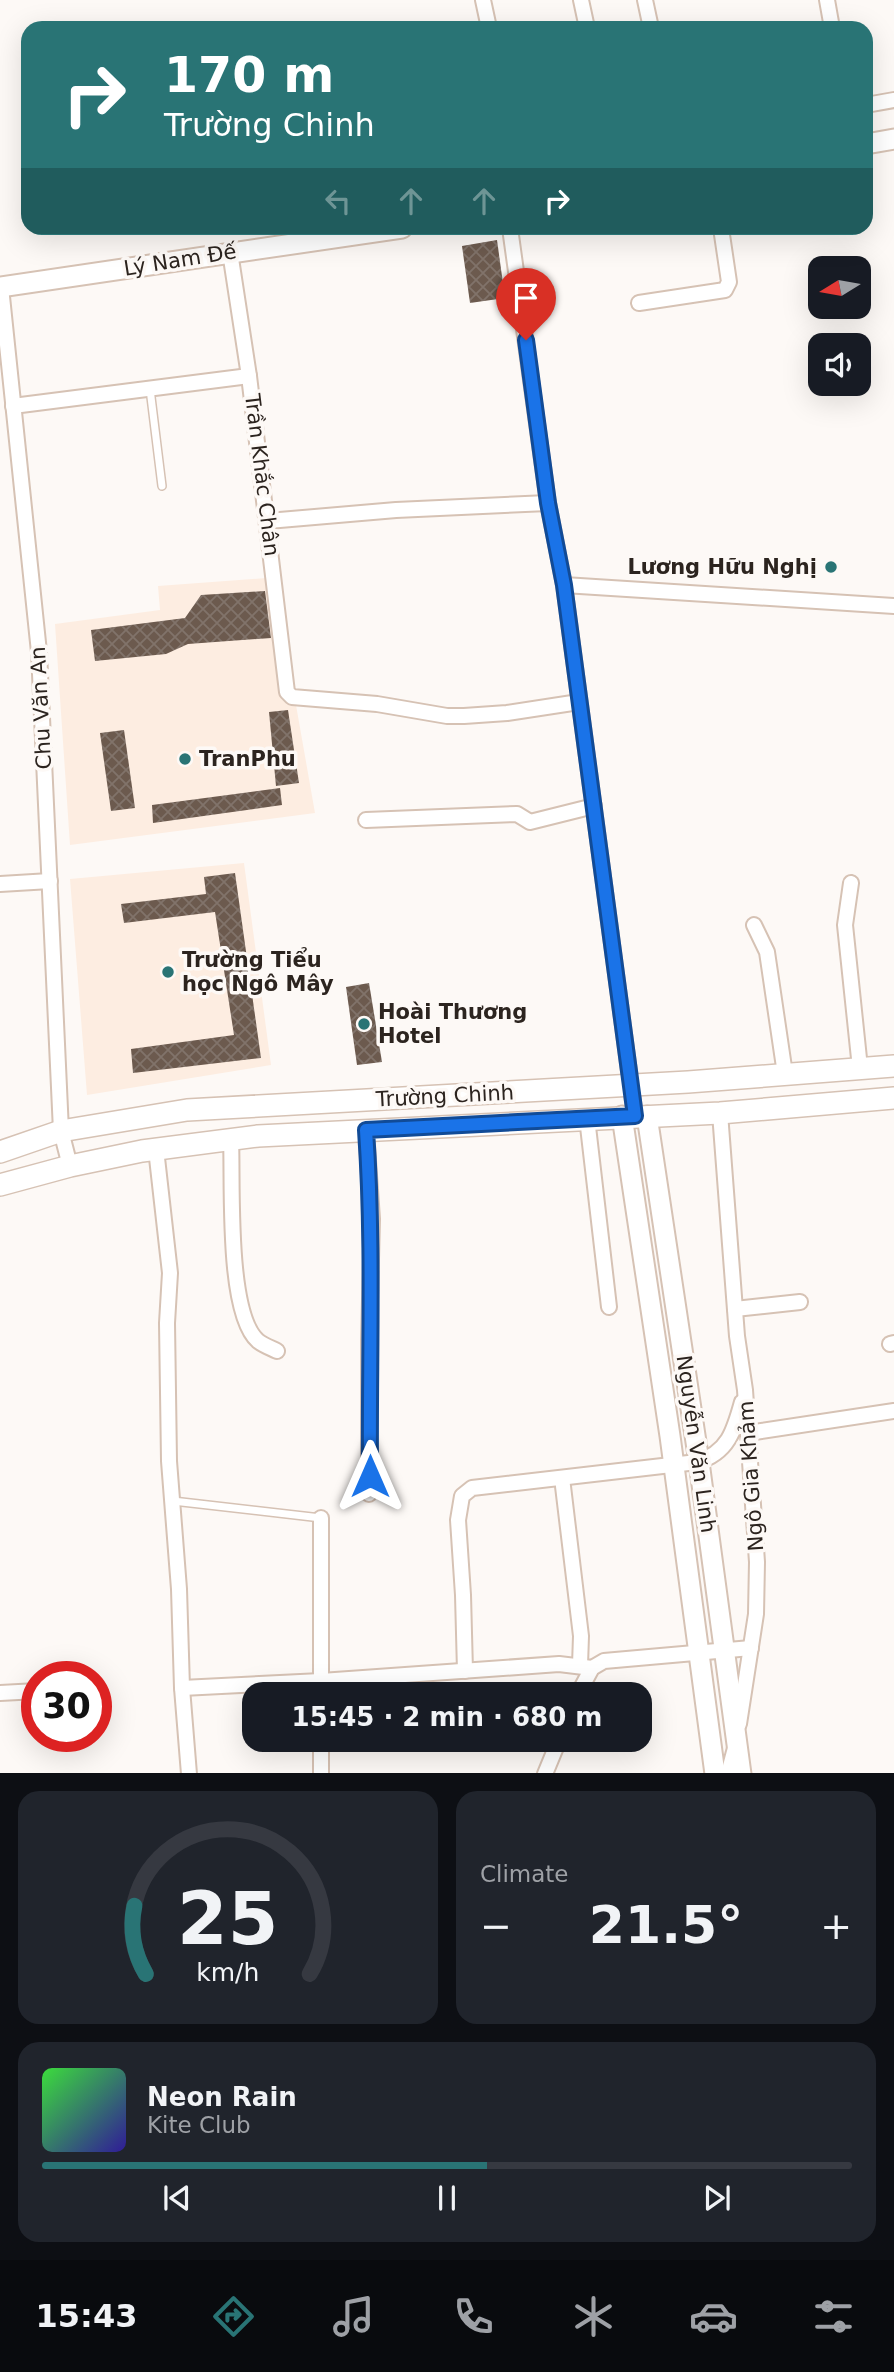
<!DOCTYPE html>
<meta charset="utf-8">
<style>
:root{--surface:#171b24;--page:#20242c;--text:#f1f3f6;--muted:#9ea1a6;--line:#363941;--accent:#297475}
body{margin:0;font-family:"DejaVu Sans",sans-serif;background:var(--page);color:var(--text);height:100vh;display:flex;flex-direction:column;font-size:26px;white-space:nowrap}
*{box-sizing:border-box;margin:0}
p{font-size:23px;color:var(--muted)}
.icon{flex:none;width:38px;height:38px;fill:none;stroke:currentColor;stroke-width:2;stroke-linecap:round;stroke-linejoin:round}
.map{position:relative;height:1773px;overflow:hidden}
.panel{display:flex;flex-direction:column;gap:18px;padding:18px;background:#0d0f14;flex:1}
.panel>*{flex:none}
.guide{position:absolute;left:21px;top:21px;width:852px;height:214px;border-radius:21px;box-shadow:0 7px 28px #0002;background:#297475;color:#fff;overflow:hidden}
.needle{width:46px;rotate:259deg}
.tools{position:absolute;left:808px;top:256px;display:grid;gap:14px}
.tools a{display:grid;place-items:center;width:63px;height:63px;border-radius:14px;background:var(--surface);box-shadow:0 7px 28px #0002;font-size:35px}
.speed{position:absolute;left:21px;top:1661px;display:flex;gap:14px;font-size:35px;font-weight:700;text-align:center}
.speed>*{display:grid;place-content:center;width:91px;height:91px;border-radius:50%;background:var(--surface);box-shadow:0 7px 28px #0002;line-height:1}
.speed .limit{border:10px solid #d22;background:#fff;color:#111}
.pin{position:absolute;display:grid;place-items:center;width:60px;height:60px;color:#fff;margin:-72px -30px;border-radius:50% 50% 50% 0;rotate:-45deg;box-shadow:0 0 7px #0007}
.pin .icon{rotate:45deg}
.me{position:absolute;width:77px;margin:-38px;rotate:0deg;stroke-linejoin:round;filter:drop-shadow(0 0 5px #0008)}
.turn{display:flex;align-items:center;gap:24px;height:147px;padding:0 28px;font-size:32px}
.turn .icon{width:91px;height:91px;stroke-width:2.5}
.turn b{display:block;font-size:49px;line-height:60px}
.lanes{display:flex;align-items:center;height:66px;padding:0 28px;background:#0003;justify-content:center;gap:35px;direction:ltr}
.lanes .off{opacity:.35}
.big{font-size:52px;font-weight:700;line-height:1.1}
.panel .widget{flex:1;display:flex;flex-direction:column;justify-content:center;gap:10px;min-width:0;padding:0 24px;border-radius:21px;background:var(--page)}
.panel .dial{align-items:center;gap:0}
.dial svg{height:182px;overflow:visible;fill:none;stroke:var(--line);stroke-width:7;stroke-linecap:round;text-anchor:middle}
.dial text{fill:var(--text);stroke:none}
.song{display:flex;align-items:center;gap:21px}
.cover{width:84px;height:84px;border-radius:10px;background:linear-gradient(135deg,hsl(120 70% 55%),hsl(250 70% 35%))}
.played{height:7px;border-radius:4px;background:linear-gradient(90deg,var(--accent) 55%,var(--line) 55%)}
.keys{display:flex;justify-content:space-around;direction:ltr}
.heat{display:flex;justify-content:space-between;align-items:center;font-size:38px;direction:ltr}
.panel .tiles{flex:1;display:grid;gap:18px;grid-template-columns:1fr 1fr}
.widget:last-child{grid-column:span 2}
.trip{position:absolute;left:242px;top:1682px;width:410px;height:70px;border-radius:21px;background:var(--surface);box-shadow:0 7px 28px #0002;font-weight:700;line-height:70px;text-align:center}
.tab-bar{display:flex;height:112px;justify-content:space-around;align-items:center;background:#090b0e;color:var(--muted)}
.tab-bar .icon{width:49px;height:49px}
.tab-bar .on{color:var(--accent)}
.tab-bar b{font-size:32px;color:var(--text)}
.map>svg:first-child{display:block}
.built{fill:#fdede1}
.building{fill:url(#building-cross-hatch)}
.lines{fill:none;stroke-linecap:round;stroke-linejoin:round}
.lane-casing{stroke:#d6c2b4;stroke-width:10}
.street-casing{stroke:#d6c2b4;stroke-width:18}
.secondary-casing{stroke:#d6c2b4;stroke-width:23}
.primary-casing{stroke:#d6c2b4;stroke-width:24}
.lane{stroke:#fff;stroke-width:7}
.street{stroke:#fff;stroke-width:14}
.secondary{stroke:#fff;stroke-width:19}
.primary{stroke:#fff;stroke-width:21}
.route-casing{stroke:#114b97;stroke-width:18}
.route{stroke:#1a73e8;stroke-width:12}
.poi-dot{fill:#297475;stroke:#fdf9f6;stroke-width:2.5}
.labels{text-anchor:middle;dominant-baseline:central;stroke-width:7;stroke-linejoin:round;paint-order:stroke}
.street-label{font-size:21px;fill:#2c241f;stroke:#fdf9f6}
.poi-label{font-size:21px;font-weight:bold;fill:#2c241f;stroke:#fdf9f6;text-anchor:start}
</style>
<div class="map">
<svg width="894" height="1774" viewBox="0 0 894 1774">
<defs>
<pattern id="building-cross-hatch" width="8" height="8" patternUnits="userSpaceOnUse" patternTransform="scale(1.75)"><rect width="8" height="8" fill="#6c5a4e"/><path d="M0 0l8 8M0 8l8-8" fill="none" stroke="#81736a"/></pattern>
</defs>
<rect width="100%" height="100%" fill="#fdf9f6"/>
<!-- built -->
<g class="built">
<polygon points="266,578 281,699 296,705 315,813 70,845 55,624 160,610 158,586"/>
<polygon points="244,863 271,1065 87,1095 70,879"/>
</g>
<!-- building -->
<g class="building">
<polygon points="497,240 505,298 470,303 462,246"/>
<polygon points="265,591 271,638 188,644 166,654 95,661 91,630 185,618 201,595"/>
<polygon points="288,710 299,783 276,786 269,712"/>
<polygon points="124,730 135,808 111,811 100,733"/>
<polygon points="280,788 282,805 153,823 152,805"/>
<polygon points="235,873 261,1058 133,1073 131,1049 234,1035 215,912 124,923 121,904 206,894 204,877"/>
<polygon points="369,983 382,1062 357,1065 346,987"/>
</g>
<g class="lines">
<!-- lane casing -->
<g class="lane-casing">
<g id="lane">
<polyline points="150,389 162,486"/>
<polyline points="173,1501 321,1518"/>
</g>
</g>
<!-- street casing -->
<g class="street-casing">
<g id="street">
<polyline points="483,0 489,28"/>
<polyline points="581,0 587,28"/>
<polyline points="645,0 651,28"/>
<polyline points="827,0 832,28"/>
<polyline points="866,105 894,100"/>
<polyline points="510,228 548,503 564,585 635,1116"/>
<polyline points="230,252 249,376 287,692 292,697 377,704 447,716 464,716 507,713 579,702"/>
<polyline points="1,287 39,652 61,1131 70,1166"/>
<polyline points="639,303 725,290 729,282 721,228"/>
<polyline points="13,406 249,376"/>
<polyline points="268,521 396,510 548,503"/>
<polyline points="564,585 894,606"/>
<polyline points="366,820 517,814 530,822 594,806"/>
<polyline points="851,883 845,925 860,1068"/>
<polyline points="0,884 50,881"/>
<polyline points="754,925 767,952 785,1074"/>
<polyline points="720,1113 737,1336 745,1390 757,1562 756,1614 739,1724"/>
<polyline points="587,1118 609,1307"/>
<polyline points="366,1131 372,1219 369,1340 369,1494"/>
<path d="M231,1139C233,1182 226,1313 258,1341C263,1345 271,1348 277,1351"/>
<polyline points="156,1149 170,1273 167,1323 169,1461 179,1589 182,1688 189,1774"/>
<polyline points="735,1309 800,1302"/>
<polyline points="890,1344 894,1343"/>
<polyline points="748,1433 894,1411"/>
<polyline points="562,1478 581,1636 580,1665"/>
<path d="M465,1671L463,1595L458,1520L462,1496L472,1488L697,1462C728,1453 734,1431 742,1402"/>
<polyline points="182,1688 321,1681 559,1664 592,1668"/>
<polyline points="0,1693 37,1691"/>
<polyline points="321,1694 321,1518"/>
<polyline points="578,1694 592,1668 604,1661 751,1648"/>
<polyline points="321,1740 321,1774"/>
<polyline points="545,1774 559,1740"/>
<polyline points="728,1774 735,1748"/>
</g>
</g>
<!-- secondary casing -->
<g class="secondary-casing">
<g id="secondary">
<polyline points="866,144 894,139"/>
<polyline points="0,287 402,228"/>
<polyline points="622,1116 670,1436 715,1774"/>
<polyline points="647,1116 699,1462 741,1774"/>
</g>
</g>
<!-- primary casing -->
<g class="primary-casing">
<g id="primary">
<polyline points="0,1152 61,1131 187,1110 688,1082 894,1066"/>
<polyline points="0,1185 70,1166 142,1151 258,1136 720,1113 894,1098"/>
</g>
</g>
<!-- lane -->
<use href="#lane" class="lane"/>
<!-- street -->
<use href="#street" class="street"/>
<!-- secondary -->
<use href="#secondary" class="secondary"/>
<!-- primary -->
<use href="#primary" class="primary"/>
</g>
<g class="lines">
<!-- route casing -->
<g class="route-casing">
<path id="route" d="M370,1476C369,1361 374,1245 366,1130L635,1116L564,585L548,503L526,340"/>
</g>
<!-- route -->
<use href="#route" class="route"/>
</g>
<!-- markers -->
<g class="poi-dot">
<circle cx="831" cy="567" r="7"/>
<circle cx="185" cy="759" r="7"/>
<circle cx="168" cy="972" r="7"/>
<circle cx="364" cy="1024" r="7"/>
</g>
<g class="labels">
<!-- street labels -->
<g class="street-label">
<text transform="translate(180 260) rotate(-9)">Lý Nam Đế</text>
<text transform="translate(262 475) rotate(83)">Trần Khắc Chân</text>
<text transform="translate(41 708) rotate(-93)">Chu Văn An</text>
<text transform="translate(445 1096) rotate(-3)">Trường Chinh</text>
<text transform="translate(696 1444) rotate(82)">Nguyễn Văn Linh</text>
<text transform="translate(751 1476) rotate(-94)">Ngô Gia Khảm</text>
</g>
<!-- poi labels -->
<g class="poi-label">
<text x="817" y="567" text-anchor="end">Lương Hữu Nghị</text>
<text x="199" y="759">TranPhu</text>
<text x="182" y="960">Trường Tiểu<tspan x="182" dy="24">học Ngô Mây</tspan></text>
<text x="378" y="1012">Hoài Thương<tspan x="378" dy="24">Hotel</tspan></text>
</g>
</g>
</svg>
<div class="tools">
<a><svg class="needle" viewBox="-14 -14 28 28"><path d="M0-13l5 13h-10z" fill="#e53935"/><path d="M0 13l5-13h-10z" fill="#9ea1a6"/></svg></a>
<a><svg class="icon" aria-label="sound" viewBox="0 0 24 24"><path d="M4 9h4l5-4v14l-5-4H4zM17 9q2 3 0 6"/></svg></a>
</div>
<div class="speed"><div class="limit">30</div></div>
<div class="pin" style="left:526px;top:340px;background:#d93025"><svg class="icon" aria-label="arrive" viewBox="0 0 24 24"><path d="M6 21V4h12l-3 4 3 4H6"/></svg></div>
<svg class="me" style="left:370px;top:1476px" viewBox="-20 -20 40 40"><path d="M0-17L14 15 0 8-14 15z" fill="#1a73e8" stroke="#fff" stroke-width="4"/></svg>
<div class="trip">15:45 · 2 min · 680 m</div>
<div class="guide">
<div class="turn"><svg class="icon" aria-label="right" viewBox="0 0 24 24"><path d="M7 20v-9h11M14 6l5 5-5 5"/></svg><div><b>170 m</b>Trường Chinh</div></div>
<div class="lanes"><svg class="icon off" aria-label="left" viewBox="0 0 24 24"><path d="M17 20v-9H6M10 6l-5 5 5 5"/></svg><svg class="icon off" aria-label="ahead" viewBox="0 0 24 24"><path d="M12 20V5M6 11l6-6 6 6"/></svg><svg class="icon off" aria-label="ahead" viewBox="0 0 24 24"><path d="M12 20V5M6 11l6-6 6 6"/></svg><svg class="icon" aria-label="right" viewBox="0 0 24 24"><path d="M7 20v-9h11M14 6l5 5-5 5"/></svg></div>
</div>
</div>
<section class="panel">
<div class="tiles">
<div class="widget dial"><svg viewBox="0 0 100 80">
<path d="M14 69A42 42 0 1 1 86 69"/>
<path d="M14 69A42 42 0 0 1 9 39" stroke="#297475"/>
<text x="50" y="56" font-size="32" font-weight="700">25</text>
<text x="50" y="72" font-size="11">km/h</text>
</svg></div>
<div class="widget"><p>Climate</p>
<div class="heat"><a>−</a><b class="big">21.5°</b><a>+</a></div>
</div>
<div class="widget">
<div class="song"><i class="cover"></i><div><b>Neon Rain</b><p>Kite Club</p></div></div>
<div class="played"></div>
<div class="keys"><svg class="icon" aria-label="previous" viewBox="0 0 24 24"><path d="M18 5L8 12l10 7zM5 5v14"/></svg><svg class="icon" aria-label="pause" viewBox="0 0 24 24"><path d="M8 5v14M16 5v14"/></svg><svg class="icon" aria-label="next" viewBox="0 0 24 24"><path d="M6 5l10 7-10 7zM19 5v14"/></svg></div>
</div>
</div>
</section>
<nav class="tab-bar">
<b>15:43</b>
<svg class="icon on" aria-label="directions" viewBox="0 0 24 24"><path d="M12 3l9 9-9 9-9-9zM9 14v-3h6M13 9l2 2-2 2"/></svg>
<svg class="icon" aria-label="music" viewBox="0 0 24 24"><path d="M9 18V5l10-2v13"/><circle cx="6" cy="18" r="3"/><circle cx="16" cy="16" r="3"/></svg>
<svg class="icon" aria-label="phone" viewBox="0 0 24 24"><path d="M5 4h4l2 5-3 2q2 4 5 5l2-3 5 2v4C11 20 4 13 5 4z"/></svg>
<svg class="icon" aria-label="climate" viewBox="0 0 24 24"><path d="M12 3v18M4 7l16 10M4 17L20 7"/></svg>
<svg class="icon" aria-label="car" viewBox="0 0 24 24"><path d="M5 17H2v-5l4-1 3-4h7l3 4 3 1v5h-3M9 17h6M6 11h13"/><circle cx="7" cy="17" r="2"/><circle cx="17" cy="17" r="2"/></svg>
<svg class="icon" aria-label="filters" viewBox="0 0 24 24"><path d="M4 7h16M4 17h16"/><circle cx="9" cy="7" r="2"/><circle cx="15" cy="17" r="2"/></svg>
</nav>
